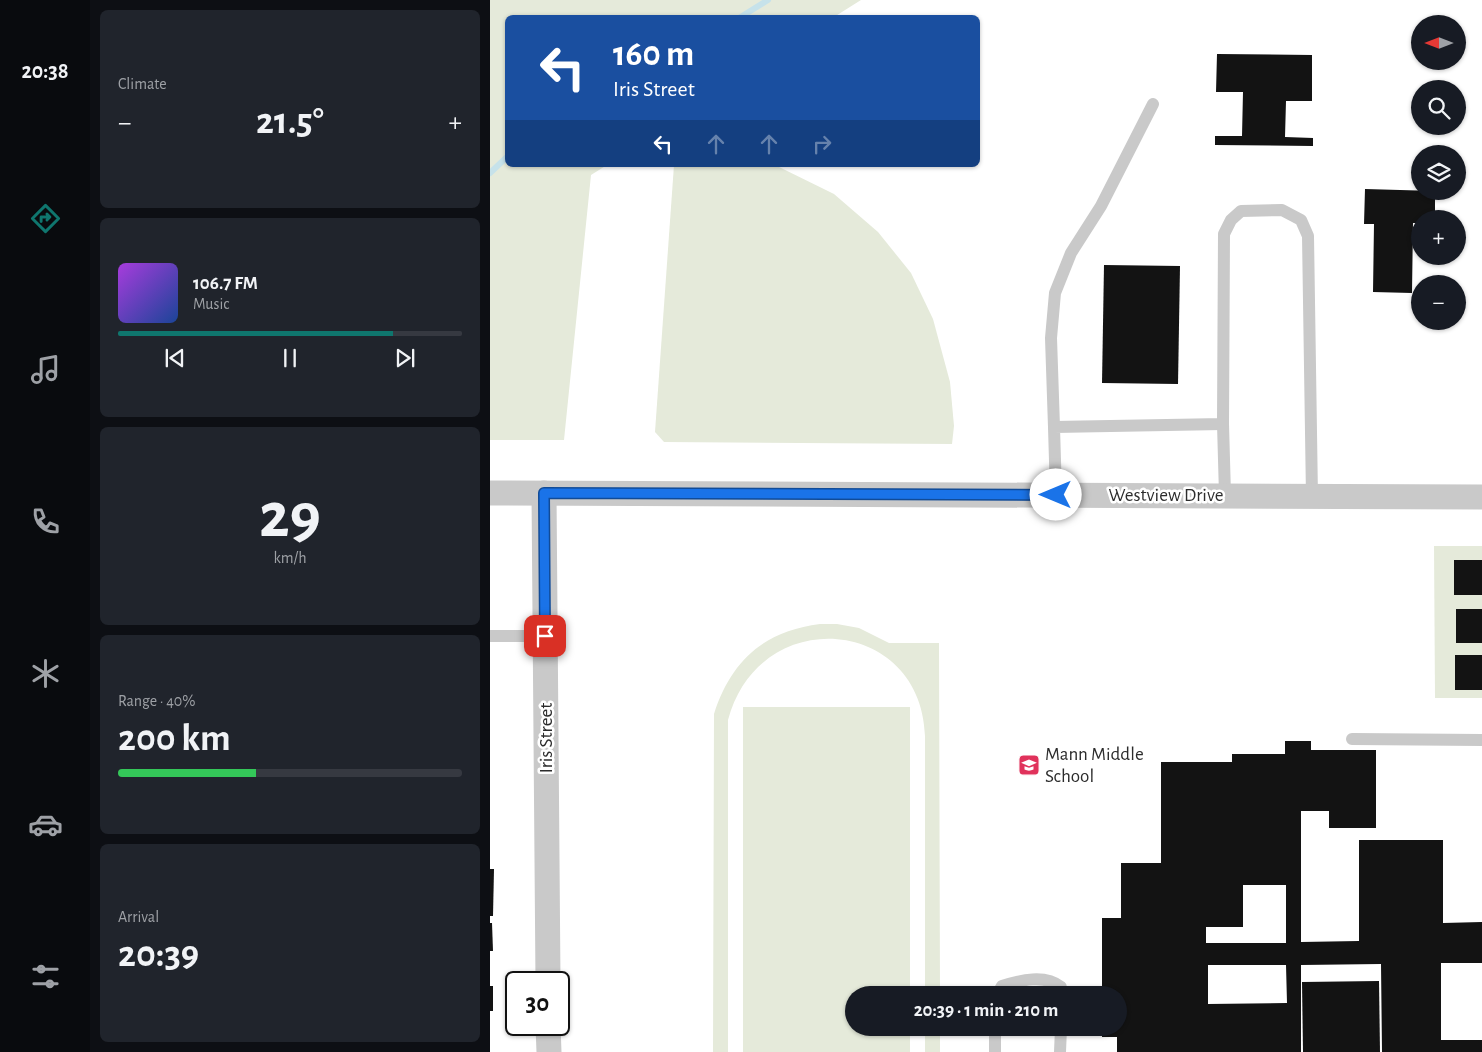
<!DOCTYPE html>
<meta charset="utf-8">
<style>
:root{--surface:#171b24;--page:#20242c;--text:#f1f3f6;--muted:#9ea1a6;--line:#363941;--accent:#0f766e}
body{margin:0;font-family:"Alegreya Sans",sans-serif;background:var(--page);color:var(--text);height:100vh;display:flex;flex-direction:column;font-size:19px;white-space:nowrap}
*{box-sizing:border-box;margin:0}
p{font-size:16px;color:var(--muted)}
.icon{flex:none;width:28px;height:28px;fill:none;stroke:currentColor;stroke-width:2;stroke-linecap:round;stroke-linejoin:round}
.map{position:relative;flex:1;overflow:hidden}
.details{display:flex;flex-direction:column;gap:10px;padding:10px;background:#0d0f14;width:400px}
.details>*{flex:none}
.hud{position:absolute;left:15px;top:15px;width:475px;height:152px;border-radius:8px;box-shadow:0 1px 4px #0004;background:#1a4fa0;color:#fff;overflow:hidden}
.needle{width:32px;rotate:270deg}
.fabs{position:absolute;left:921px;top:15px;display:grid;gap:10px}
.fabs a{display:grid;place-items:center;width:55px;height:55px;border-radius:50%;background:var(--surface);box-shadow:0 1px 4px #0004;font-size:25px}
.speed{position:absolute;left:15px;top:971px;display:flex;gap:10px;font-size:25px;font-weight:700;text-align:center}
.speed>*{display:grid;place-content:center;width:65px;height:65px;border-radius:50%;background:var(--surface);box-shadow:0 1px 4px #0004;line-height:1}
.speed .limit{border:2px solid #111;border-radius:8px;background:#fff;color:#111}
.pin{position:absolute;display:grid;place-items:center;width:42px;height:42px;color:#fff;margin:-21px;border-radius:10px;box-shadow:0 2px 8px #0006}
.me{position:absolute;width:55px;margin:-28px;rotate:270deg;stroke-linejoin:round;filter:drop-shadow(0 0 4px #0008)}
.turn{display:flex;align-items:center;gap:18px;height:105px;padding:0 25px;font-size:22px}
.turn .icon{width:65px;height:65px;stroke-width:2.5}
.turn b{display:block;font-size:35px;line-height:42px}
.lanes{display:flex;align-items:center;height:48px;padding:0 25px;background:#0003;justify-content:center;gap:25px;direction:ltr}
.lanes .off{opacity:.35}
.big{font-size:38px;font-weight:700;line-height:1.1}
.details .widget{flex:1;display:flex;flex-direction:column;justify-content:center;gap:8px;min-width:0;padding:0 18px;border-radius:8px;background:var(--page)}
.details .dial{align-items:center;gap:0}
.dial b{font-size:65px;line-height:1}
.song{display:flex;align-items:center;gap:15px}
.cover{width:60px;height:60px;border-radius:8px;background:linear-gradient(135deg,hsl(280 70% 55%),hsl(220 70% 35%))}
.played{height:5px;border-radius:2px;background:linear-gradient(90deg,var(--accent) 80%,var(--line) 80%)}
.keys{display:flex;justify-content:space-around;direction:ltr}
.heat{display:flex;justify-content:space-between;align-items:center;font-size:28px;direction:ltr}
.charge{height:8px;border-radius:4px;background:linear-gradient(90deg,#34c759 40%,var(--line) 0)}
.trip{position:absolute;left:355px;top:986px;width:282px;height:50px;border-radius:25px;background:var(--surface);box-shadow:0 1px 4px #0004;font-weight:700;line-height:50px;text-align:center}
main{display:flex;flex:1;min-height:0}
.tab-bar{display:flex;flex-direction:column;width:90px;justify-content:space-around;align-items:center;background:#090b0e;color:var(--muted)}
.tab-bar .icon{width:35px;height:35px}
.tab-bar .current{color:var(--accent)}
.tab-bar b{font-size:22px;color:var(--text)}
.map>svg:first-child{display:block}
.green{fill:#e5eada}
.lines{fill:none;stroke-linecap:round;stroke-linejoin:round}
.stream{stroke:#c6e2ea;stroke-width:6}
.building{fill:#131313;fill-rule:evenodd}
.service{stroke:#c9c9c9;stroke-width:12}
.minor{stroke:#c9c9c9;stroke-width:25}
.route-casing{stroke:#114b97;stroke-width:12}
.route{stroke:#1a73e8;stroke-width:9}
.labels{text-anchor:middle;dominant-baseline:central;stroke-width:5;stroke-linejoin:round;paint-order:stroke}
.street-label{font-size:19px;fill:#2c2c2c;stroke:#fff}
.poi-label{font-size:19px;fill:#2c2c2c;stroke:#fff;text-anchor:start}
</style>
<main>
<nav class="tab-bar">
<b>20:38</b>
<svg class="icon current" aria-label="directions" viewBox="0 0 24 24"><path d="M12 3l9 9-9 9-9-9zM9 14v-3h6M13 9l2 2-2 2"/></svg>
<svg class="icon" aria-label="music" viewBox="0 0 24 24"><path d="M9 18V5l10-2v13"/><circle cx="6" cy="18" r="3"/><circle cx="16" cy="16" r="3"/></svg>
<svg class="icon" aria-label="phone" viewBox="0 0 24 24"><path d="M5 4h4l2 5-3 2q2 4 5 5l2-3 5 2v4C11 20 4 13 5 4z"/></svg>
<svg class="icon" aria-label="climate" viewBox="0 0 24 24"><path d="M12 3v18M4 7l16 10M4 17L20 7"/></svg>
<svg class="icon" aria-label="car" viewBox="0 0 24 24"><path d="M5 17H2v-5l4-1 3-4h7l3 4 3 1v5h-3M9 17h6M6 11h13"/><circle cx="7" cy="17" r="2"/><circle cx="17" cy="17" r="2"/></svg>
<svg class="icon" aria-label="filters" viewBox="0 0 24 24"><path d="M4 7h16M4 17h16"/><circle cx="9" cy="7" r="2"/><circle cx="15" cy="17" r="2"/></svg>
</nav>
<section class="details">
<div class="widget"><p>Climate</p>
<div class="heat"><a>−</a><b class="big">21.5°</b><a>+</a></div>
</div>
<div class="widget">
<div class="song"><i class="cover"></i><div><b>106.7 FM</b><p>Music</p></div></div>
<div class="played"></div>
<div class="keys"><svg class="icon" aria-label="previous" viewBox="0 0 24 24"><path d="M18 5L8 12l10 7zM5 5v14"/></svg><svg class="icon" aria-label="pause" viewBox="0 0 24 24"><path d="M8 5v14M16 5v14"/></svg><svg class="icon" aria-label="next" viewBox="0 0 24 24"><path d="M6 5l10 7-10 7zM19 5v14"/></svg></div>
</div>
<div class="widget dial"><b>29</b><p>km/h</p></div>
<div class="widget"><p>Range · 40%</p><b class="big">200 km</b><div class="charge"></div></div>
<div class="widget"><p>Arrival</p><b class="big">20:39</b></div>
</section>
<div class="map">
<svg width="992" height="1052" viewBox="0 0 992 1052">
<rect width="100%" height="100%" fill="#fff"/>
<!-- green -->
<g class="green">
<polygon points="0,0 371,0 344,17 18,18 18,165 117,165 101,175 74,440 0,440"/>
<polygon points="184,165 285,165 344,194 388,232 421,273 443,319 460,382 464,426 462,444 174,442 165,432"/>
<polygon points="944,546 992,546 992,698 945,698"/>
<path d="M330,624H347L369,628L399,643H449L450,995H435V736C431,616 269,603 238,720V1052H223L224,714C241,661 274,631 330,624Z"/>
<polygon points="253,707 420,707 420,995 364,995 364,1027 420,1028 420,1052 253,1052"/>
<rect x="435" y="1028" width="15" height="24"/>
</g>
<g class="lines">
<!-- stream -->
<g class="stream">
<polyline points="249,18 278,0"/>
<polyline points="0,173 18,156"/>
</g>
</g>
<!-- building -->
<g class="building">
<polygon points="727,54 822,55 822,101 796,101 795,137 823,138 823,146 725,145 725,136 752,136 753,92 726,92"/>
<polygon points="875,189 945,191 945,219 930,219 930,223 923,223 922,293 883,292 884,224 874,224"/>
<polygon points="614,265 690,266 688,384 612,383"/>
<rect x="964" y="560" width="28" height="35"/>
<rect x="966" y="609" width="26" height="34"/>
<rect x="965" y="655" width="27" height="35"/>
<path d="M795,741H821V750H886V828H839V811H811V942L869,941V840H953V923L992,922V963H951V1040H992V1052H892L891,964L811,965V1052H627V1037H612V1028H629V995H612V918H631V863H671V762H742V754H795ZM753,885H796V943H716V927H753ZM718,965H796L797,1003L718,1004Z"/>
<polygon points="0,869 4,869 3,916 0,916"/>
<polygon points="0,923 2,923 3,951 0,951"/>
<polygon points="889,981 890,1052 813,1052 812,982"/>
<rect x="0" y="986" width="3" height="25"/>
</g>
<g class="lines">
<!-- service -->
<g class="service">
<polyline points="733,424 735,495"/>
<polyline points="564,427 561,338 565,293 581,253 611,206 663,104"/>
<polyline points="566,495 564,427 733,424 734,234 741,220 751,211 792,210 811,220 818,236 822,497"/>
<polyline points="0,636 55,636"/>
<polyline points="862,739 992,740"/>
<path d="M507,995L512,986C531,980 555,974 571,987V995"/>
<polyline points="505,1028 505,1052"/>
<polyline points="570,1052 571,1028"/>
</g>
<!-- minor -->
<g class="minor">
<polyline points="0,493 992,497"/>
<polyline points="54,493 58,982"/>
<polyline points="58,1025 59,1052"/>
</g>
</g>
<g class="lines">
<!-- route casing -->
<g class="route-casing">
<polyline id="route" points="55,636 54,493 566,495"/>
</g>
<!-- route -->
<use href="#route" class="route"/>
</g>
<!-- icons -->
<defs>
<g id="school-square" transform="scale(1.125)"><rect x="-9" y="-9" width="18" height="18" rx="4" fill="#e0325b" stroke="#fff"/><path d="M0-5L7-2L0 1L-7-2ZM-4 1L0 2.5L4 1V4Q0 6-4 4Z" fill="#fff"/></g>
</defs>
<g fill-rule="evenodd">
<use href="#school-square" x="539" y="765"/>
</g>
<g class="labels">
<!-- street labels -->
<g class="street-label">
<text x="676" y="495">Westview Drive</text>
<text transform="translate(56 738) rotate(-90)">Iris Street</text>
</g>
<!-- poi labels -->
<g class="poi-label">
<text x="555" y="754">Mann Middle<tspan x="555" dy="22">School</tspan></text>
</g>
</g>
</svg>
<div class="fabs">
<a><svg class="needle" viewBox="-14 -14 28 28"><path d="M0-13l5 13h-10z" fill="#e53935"/><path d="M0 13l5-13h-10z" fill="#9ea1a6"/></svg></a>
<a><svg class="icon" aria-label="search" viewBox="0 0 24 24"><circle cx="10" cy="10" r="6"/><path d="M15 15l6 6"/></svg></a>
<a><svg class="icon" aria-label="layers" viewBox="0 0 24 24"><path d="M12 4l9 5-9 5-9-5zM3 14l9 5 9-5"/></svg></a>
<a>+</a>
<a>−</a>
</div>
<div class="speed"><div class="limit">30</div></div>
<div class="pin" style="left:55px;top:636px;background:#d93025"><svg class="icon" aria-label="arrive" viewBox="0 0 24 24"><path d="M6 21V4h12l-3 4 3 4H6"/></svg></div>
<svg class="me" style="left:566px;top:495px" viewBox="-20 -20 40 40"><circle r="19" fill="#fff"/><path d="M0-13L10 11 0 6-10 11z" fill="#1a73e8"/></svg>
<div class="trip">20:39 · 1 min · 210 m</div>
<div class="hud">
<div class="turn"><svg class="icon" aria-label="left" viewBox="0 0 24 24"><path d="M17 20v-9H6M10 6l-5 5 5 5"/></svg><div><b>160 m</b>Iris Street</div></div>
<div class="lanes"><svg class="icon" aria-label="left" viewBox="0 0 24 24"><path d="M17 20v-9H6M10 6l-5 5 5 5"/></svg><svg class="icon off" aria-label="ahead" viewBox="0 0 24 24"><path d="M12 20V5M6 11l6-6 6 6"/></svg><svg class="icon off" aria-label="ahead" viewBox="0 0 24 24"><path d="M12 20V5M6 11l6-6 6 6"/></svg><svg class="icon off" aria-label="right" viewBox="0 0 24 24"><path d="M7 20v-9h11M14 6l5 5-5 5"/></svg></div>
</div>
</div>
</main>
